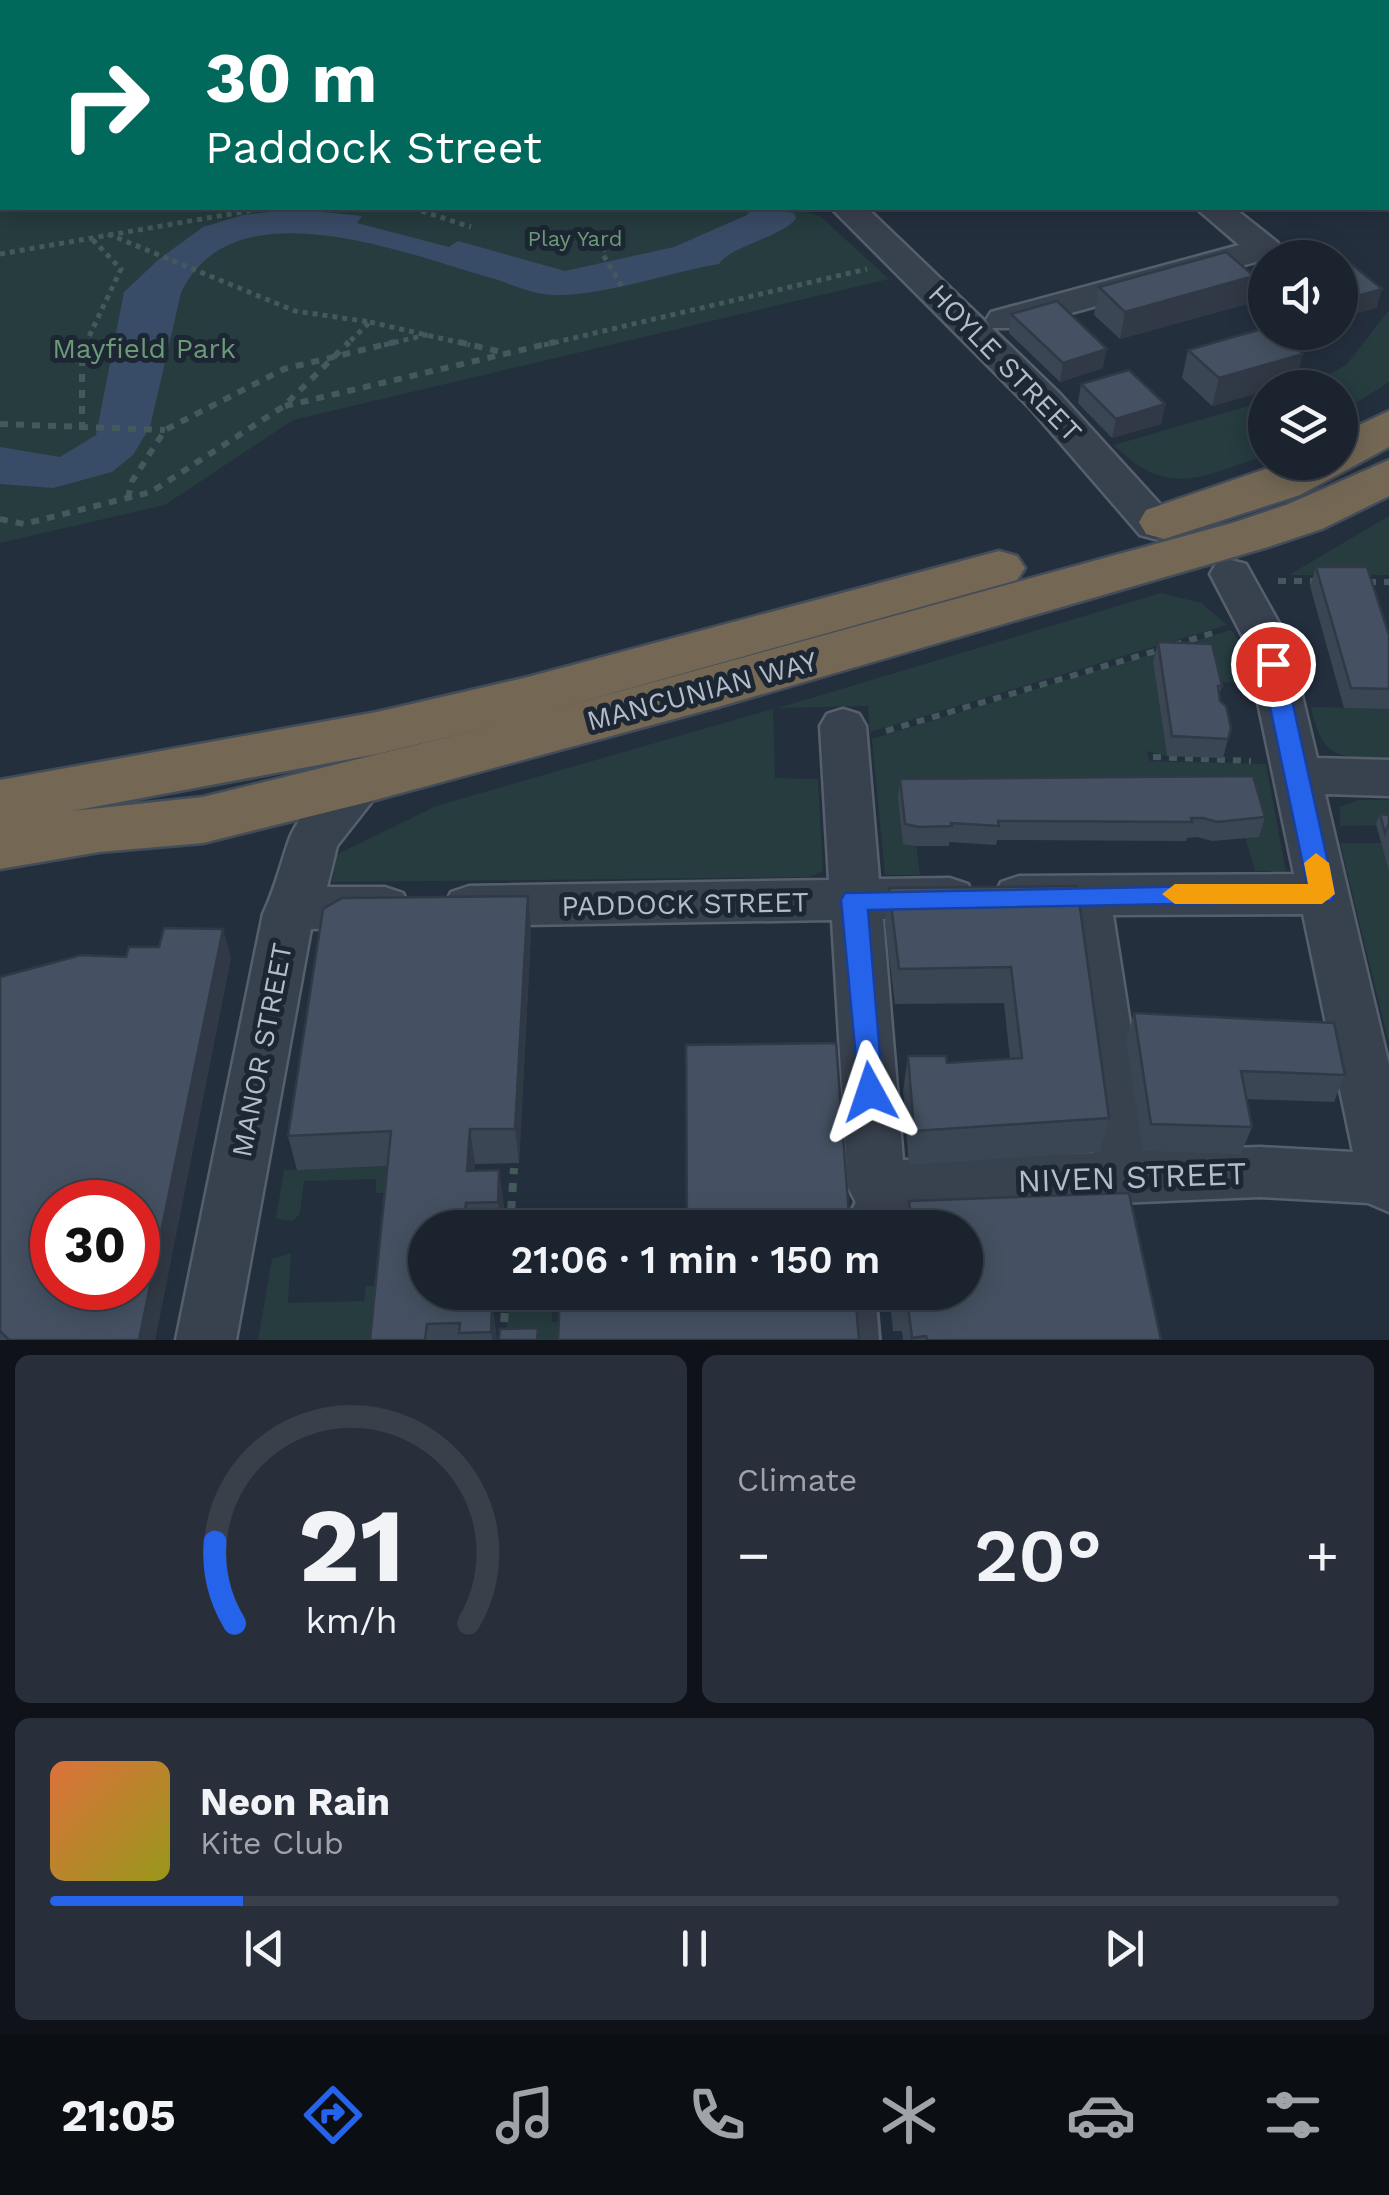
<!DOCTYPE html>
<meta charset="utf-8">
<style>
:root{--surface:#1b232e;--page:#282f3a;--text:#f1f3f6;--muted:#a0a4aa;--line:#39404a;--accent:#2563eb}
body{margin:0;font-family:"Work Sans",sans-serif;background:var(--page);color:var(--text);height:100vh;display:flex;flex-direction:column;font-size:38px;white-space:nowrap}
*{box-sizing:border-box;margin:0}
p{font-size:32px;color:var(--muted)}
.icon{flex:none;width:55px;height:55px;fill:none;stroke:currentColor;stroke-width:2;stroke-linecap:round;stroke-linejoin:round}
.map{position:relative;height:1340px;overflow:hidden}
.details{display:flex;flex-direction:column;gap:15px;padding:15px;background:#0f1319;flex:1}
.details>*{flex:none}
.guide{position:absolute;left:0px;top:0px;width:1390px;height:210px;box-shadow:0 5px 25px #0003,0 0 0 2px var(--line);background:#00695c;color:#fff;overflow:hidden}
.controls{position:absolute;left:1248px;top:240px;display:grid;gap:20px}
.controls a{display:grid;place-items:center;width:110px;height:110px;border-radius:50%;background:var(--surface);box-shadow:0 5px 25px #0003,0 0 0 2px var(--line);font-size:50px}
.speed{position:absolute;left:30px;top:1180px;display:flex;gap:20px;font-size:50px;font-weight:700;text-align:center}
.speed>*{display:grid;place-content:center;width:130px;height:130px;border-radius:50%;background:var(--surface);box-shadow:0 5px 25px #0003,0 0 0 2px var(--line);line-height:1}
.speed .limit{border:15px solid #d22;background:#fff;color:#111}
.pin{position:absolute;display:grid;place-items:center;width:85px;height:85px;color:#fff;margin:-42px;border:5px solid #fff;border-radius:50%;box-shadow:0 2px 10px #0007}
.me{position:absolute;width:110px;margin:-55px;rotate:355deg;stroke-linejoin:round;filter:drop-shadow(0 0 8px #0008)}
.turn{display:flex;align-items:center;gap:35px;height:210px;padding:0 40px;font-size:45px}
.turn .icon{width:130px;height:130px;stroke-width:2.5}
.turn b{display:block;font-size:70px;line-height:85px}
.big{font-size:75px;font-weight:600;line-height:1.1}
.details .widget{flex:1;display:flex;flex-direction:column;justify-content:center;gap:15px;min-width:0;padding:0 35px;border-radius:15px;background:var(--page)}
.details .dial{align-items:center;gap:0}
.dial svg{height:260px;overflow:visible;fill:none;stroke:var(--line);stroke-width:7;stroke-linecap:round;text-anchor:middle}
.dial text{fill:var(--text);stroke:none}
.song{display:flex;align-items:center;gap:30px}
.cover{width:120px;height:120px;border-radius:15px;background:linear-gradient(135deg,hsl(20 70% 55%),hsl(60 70% 35%))}
.played{height:10px;border-radius:5px;background:linear-gradient(90deg,var(--accent) 15%,var(--line) 15%)}
.keys{display:flex;justify-content:space-around;direction:ltr}
.heat{display:flex;justify-content:space-between;align-items:center;font-size:55px;direction:ltr}
.details .tiles{flex:1;display:grid;gap:15px;grid-template-columns:1fr 1fr}
.widget:last-child{grid-column:span 2}
.trip{position:absolute;left:408px;top:1210px;width:575px;height:100px;border-radius:50px;background:var(--surface);box-shadow:0 5px 25px #0003,0 0 0 2px var(--line);font-weight:600;line-height:100px;text-align:center}
.dock{display:flex;height:160px;justify-content:space-around;align-items:center;background:#0b0e12;color:var(--muted)}
.dock .icon{width:70px;height:70px}
.dock .on{color:var(--accent)}
.dock b{font-size:45px;color:var(--text)}
.map>svg:first-child{display:block}
.green{fill:#263c3f}
.water{fill:#394c67}
.lines{fill:none;stroke-linecap:round;stroke-linejoin:round}
.secondary-tunnel{stroke:#3a4453;stroke-width:40;stroke-dasharray:40 20;stroke-linecap:butt}
.lane-casing{stroke:#565f6c;stroke-width:6}
.street-casing{stroke:#565f6c;stroke-width:5}
.secondary-casing{stroke:#565f6c;stroke-width:5}
.highway-casing{stroke:#434c59;stroke-width:5}
.path-far2{stroke:#44595c;stroke-width:5;stroke-dasharray:5 5;stroke-linecap:butt}
.path-far1{stroke:#44595c;stroke-width:6;stroke-dasharray:8 8;stroke-linecap:butt}
.path{stroke:#44595c;stroke-width:8;stroke-dasharray:9 9;stroke-linecap:butt}
.lane{fill:#38414e;fill-rule:evenodd}
.street{fill:#38414e;fill-rule:evenodd}
.secondary{fill:#465061;fill-rule:evenodd}
.highway{fill:#746855;fill-rule:evenodd}
.rail{stroke:#5a6575;stroke-width:5;stroke-dasharray:8 8;stroke-linecap:butt}
.wall{fill:#3b4654}
.shaded-wall{fill:#303945}
.building{fill:#455162;stroke:#303945;stroke-width:2.5;fill-rule:evenodd}
.route{fill:#2563eb;stroke:#184099;stroke-width:2.5}
.slow{fill:#f59e0b}
.labels{text-anchor:middle;dominant-baseline:central;stroke-width:10;stroke-linejoin:round;paint-order:stroke}
.far-park-label{font-size:22px;fill:#6b9a76;stroke:#1d2633}
.park-label{font-size:28px;fill:#6b9a76;stroke:#1d2633}
.street-label{font-size:28px;fill:#b4bcc9;stroke:#1d2633}
.near-street-label{font-size:32px;fill:#b4bcc9;stroke:#1d2633}
</style>
<div class="map">
<svg width="1389" height="1340" viewBox="0 0 1389 1340">
<rect width="100%" height="100%" fill="#242f3e"/>
<!-- green -->
<g class="green">
<polygon points="0,199 2,208 791,208 820,216 889,279 293,420 165,505 0,543"/>
<polygon points="1389,310 1389,382 1340,413 1340,388 1308,387 1347,364"/>
<path d="M1265,401V455C1202,477 1167,499 1114,445Z"/>
<polygon points="1389,516 1389,575 1289,575"/>
<polygon points="1161,593 1201,603 1227,625 870,732 868,706 778,708"/>
<polygon points="1231,630 1238,639 1249,683 1210,682 1153,662 1167,756 1146,751 1150,761 1266,764 1286,872 1255,871 1245,837 1247,795 916,843 920,875 885,875 872,739"/>
<path d="M1311,707L1389,709V758C1338,757 1323,761 1311,707Z"/>
<polygon points="773,709 775,778 818,779 823,871 810,877 332,882 336,855 436,806"/>
<polygon points="1358,800 1389,800 1389,825 1340,826 1340,807"/>
<polygon points="1340,843 1381,843 1389,872 1389,1044"/>
<polygon points="398,1166 395,1193 376,1193 376,1179 304,1181 300,1213 293,1221 276,1219 284,1170"/>
<polygon points="291,1253 288,1303 364,1301 366,1286 387,1286 381,1340 258,1340 272,1259"/>
<polygon points="509,1293 553,1293 552,1322 564,1322 563,1340 506,1340"/>
</g>
<!-- water -->
<path class="water" d="M752,208L794,213L796,219C777,239 731,246 719,264C667,273 614,293 561,295C539,297 516,286 495,279C408,255 233,182 181,293L150,427L133,455L112,472L53,488L0,484V447L60,457L96,435L124,292L158,260L203,227L243,215L294,209L362,216L357,223L449,247L458,241L565,271L674,247L747,215Z"/>
<g class="lines">
<!-- secondary-tunnel -->
<polyline class="secondary-tunnel" points="333,2 353,0"/>
<!-- lane casing -->
<g class="lane-casing">
<g id="lane">
<polygon points="518,0 562,0 563,2 519,2"/>
<polygon points="877,1174 887,1178 891,1187 873,1228 844,1228 867,1178"/>
<polygon points="845,1292 875,1292 879,1340 849,1340"/>
</g>
</g>
<!-- street casing -->
<g class="street-casing">
<g id="street">
<polygon points="1036,0 1098,0 1100,2 1038,2"/>
<polygon points="1338,0 1368,0 1370,2 1340,2"/>
<rect x="1388" y="135" width="1" height="20"/>
<polygon points="831,208 867,208 990,326 986,320 991,312 1239,245 1196,208 1234,208 1277,242 1283,249 1277,256 1017,328 992,328 1059,393 1170,515 1176,525 1170,535 1155,539 1140,535 1031,409"/>
<path d="M1231,560L1246,564L1289,641L1317,758L1389,760V796L1325,794L1389,1065V1212L1368,1203L1260,1197L877,1213L857,1205L848,1187L832,920L469,926L451,920L444,906L451,892L469,886L829,880L820,726L827,714L843,709L859,714L866,726L879,879L950,878L968,884L975,898L968,912L950,918L883,919L903,1160L1094,1153L1063,916H1019L1001,910L994,896L1001,882L1019,876L1294,874L1245,641L1210,574L1216,564ZM1303,914L1353,1152L1260,1147L1150,1151L1113,915Z"/>
<path d="M364,763L381,768L388,781L337,846L327,887H385L403,893L410,907L403,921L385,927L311,929L236,1340H176L263,914C275,889 280,866 289,840C299,813 337,772 364,763Z"/>
</g>
</g>
<!-- secondary casing -->
<g class="secondary-casing">
<rect id="secondary" x="0" y="31" width="2" height="22"/>
</g>
<!-- highway casing -->
<g class="highway-casing">
<g id="highway">
<polygon points="1389,411 1389,447 1300,495 1164,539 1146,534 1139,522 1146,510 1286,462 1340,462 1340,434"/>
<path d="M1389,460V496L1322,529L1268,547L718,707L364,803L203,843L99,852L0,869V780L377,712L528,677L999,551L1017,556L1025,568L1017,580L548,711L1232,523L1286,505ZM505,723L203,797L72,811L377,754Z"/>
</g>
</g>
<!-- path-far2 -->
<g class="path-far2">
<polyline points="412,208 471,227"/>
<polyline points="108,234 295,311 370,322 346,345"/>
<polyline points="605,247 602,253 624,290"/>
<polyline points="0,254 265,208"/>
<polyline points="370,322 470,345"/>
<polyline points="85,345 121,269 91,238"/>
<polyline points="384,345 430,334"/>
<polyline points="544,345 867,269"/>
</g>
<!-- path-far1 -->
<g class="path-far1">
<polyline points="459,342 501,352"/>
<polyline points="285,406 555,342"/>
<polyline points="0,424 165,430"/>
<polyline points="82,430 82,351 86,342"/>
<polyline points="128,498 132,481 165,430 284,369 395,342"/>
<polyline points="0,519 24,524 151,492 284,406 349,342"/>
<polyline points="1278,581 1316,581"/>
<polyline points="1368,582 1389,582"/>
<polyline points="1174,645 1219,631"/>
<polyline points="886,731 1162,649"/>
<polyline points="1153,757 1251,761"/>
</g>
<!-- path -->
<g class="path">
<polyline points="510,1228 514,1168"/>
<polyline points="503,1340 506,1292"/>
</g>
<!-- lane -->
<use href="#lane" class="lane"/>
<!-- street -->
<use href="#street" class="street"/>
<!-- secondary -->
<use href="#secondary" class="secondary"/>
<!-- highway -->
<use href="#highway" class="highway"/>
<!-- rail -->
<g class="rail">
<polyline points="161,0 201,2"/>
<polyline points="294,0 326,2"/>
<polyline points="367,0 402,2"/>
<polyline points="0,1 94,2"/>
</g>
</g>
<!-- wall -->
<g class="wall">
<polygon points="1219,0 1336,0 1336,1 1328,2 1219,2"/>
<polygon points="1254,276 1247,304 1120,339 1094,315 1099,287"/>
<polygon points="1011,314 1103,368 1060,382 1009,333"/>
<polygon points="1188,350 1296,381 1275,388 1265,388 1265,391 1212,406 1182,378"/>
<polygon points="1081,384 1165,404 1161,424 1112,438 1078,403"/>
<polygon points="1316,567 1389,635 1389,709 1344,708 1310,586"/>
<polygon points="1158,642 1222,686 1219,695 1220,701 1231,728 1223,758 1167,756 1153,662"/>
<polygon points="900,779 1265,817 1259,837 1212,841 1197,837 1187,838 1186,841 997,840 996,845 949,842 949,846 916,846 903,844 898,798"/>
<polygon points="1380,814 1389,815 1389,872 1376,824"/>
<polygon points="1077,886 1109,1118 1100,1152 909,1165 903,1091 908,1056 947,1063 1010,1059 1004,1003 895,1004 885,924 889,888"/>
<polygon points="531,932 519,1163 475,1164 474,1171 504,1204 503,1228 425,1228 425,1292 499,1292 498,1312 493,1312 497,1340 370,1340 388,1166 297,1170 288,1136"/>
<polygon points="126,957 231,957 155,1340 0,1340 0,977"/>
<polygon points="1134,1013 1345,1075 1334,1102 1246,1099 1252,1127 1241,1154 1143,1151 1126,1041"/>
<polygon points="1129,1193 1161,1340 903,1340 902,1331 893,1331 889,1292 965,1292 965,1228 897,1228 898,1219 906,1219 909,1201"/>
</g>
<!-- shaded-wall -->
<g class="shaded-wall">
<polygon points="1272,0 1336,0 1336,1 1328,2 1271,2"/>
<polygon points="1254,276 1247,304 1120,339 1125,312"/>
<polygon points="1382,289 1377,308 1340,318 1340,301"/>
<polygon points="1107,349 1103,368 1060,382 1063,363"/>
<polygon points="1303,354 1296,381 1275,388 1265,388 1265,391 1212,406 1219,378"/>
<polygon points="1165,404 1161,424 1112,438 1116,419"/>
<polygon points="528,896 531,932 519,1163 515,1129"/>
<polygon points="223,929 231,957 155,1340 139,1340"/>
<polygon points="470,1129 475,1164 473,1205 467,1171"/>
<polygon points="499,1170 504,1204 503,1228 502,1228 498,1202"/>
<polygon points="466,1203 470,1228 464,1228"/>
<polygon points="464,1292 467,1292 471,1312 463,1308"/>
<polygon points="495,1292 499,1292 498,1312"/>
<polygon points="492,1307 497,1340 492,1340 491,1332"/>
</g>
<!-- building -->
<g class="building">
<polygon points="1328,245 1382,289 1340,301 1340,258 1280,258"/>
<polygon points="1226,252 1254,276 1125,312 1099,287"/>
<polygon points="1057,301 1107,349 1063,363 1011,314"/>
<polygon points="1265,328 1265,332 1280,332 1303,354 1219,378 1188,350"/>
<polygon points="1129,370 1165,404 1116,419 1081,384"/>
<polygon points="1316,567 1367,567 1389,635 1389,689 1351,688"/>
<polygon points="1158,642 1212,644 1222,686 1218,686 1220,701 1226,706 1231,728 1228,739 1172,736"/>
<polygon points="1253,776 1265,817 1217,822 1203,818 1191,818 1192,822 998,821 999,826 951,823 952,826 919,827 905,824 900,779"/>
<polygon points="1380,814 1389,815 1389,823 1385,833"/>
<polygon points="1077,886 1109,1118 914,1131 908,1056 946,1056 947,1063 1022,1058 1011,967 899,969 889,888"/>
<polygon points="528,896 515,1129 470,1129 467,1171 499,1170 498,1202 466,1203 464,1228 425,1228 425,1292 464,1292 463,1308 492,1307 491,1332 459,1333 460,1323 427,1324 425,1340 370,1340 391,1131 288,1136 323,909 342,898"/>
<path d="M164,928L223,929L139,1340H9L0,1331V977L81,955L126,957L129,947H159ZM52,1202H138V1288H52Z"/>
<polygon points="1134,1013 1334,1023 1345,1075 1241,1071 1252,1127 1151,1124"/>
<polygon points="836,1043 850,1228 687,1228 686,1045"/>
<polygon points="1129,1193 1161,1340 927,1340 926,1336 912,1338 907,1299 898,1299 897,1292 965,1292 965,1228 899,1228 898,1219 911,1218 909,1201"/>
<polygon points="560,1292 855,1292 859,1340 558,1340"/>
<polygon points="538,1328 537,1340 499,1340 500,1329"/>
</g>
<!-- route -->
<polygon class="route" points="1273,656 1284,664 1335,894 1331,901 868,910 883,1092 879,1100 870,1104 860,1100 841,900 845,893 1307,884 1261,664"/>
<!-- slow -->
<polygon class="slow" points="1316,853 1329,863 1335,894 1322,904 1175,904 1162,894 1175,884 1308,884 1304,863"/>
<g class="labels">
<!-- far-park labels -->
<g class="far-park-label">
<text x="575" y="238">Play Yard</text>
</g>
<!-- park labels -->
<g class="park-label">
<text x="144" y="348">Mayfield Park</text>
</g>
<!-- street labels -->
<g class="street-label">
<text transform="translate(1005 363) rotate(46)">HOYLE STREET</text>
<text transform="translate(702 691) rotate(-15)">MANCUNIAN WAY</text>
<text transform="translate(685 904) rotate(-1)">PADDOCK STREET</text>
<text transform="translate(262 1050) rotate(-79)">MANOR STREET</text>
</g>
<!-- near-street labels -->
<g class="near-street-label">
<text transform="translate(1132 1177) rotate(-2)">NIVEN STREET</text>
</g>
</g>
</svg>
<div class="controls">
<a><svg class="icon" aria-label="sound" viewBox="0 0 24 24"><path d="M4 9h4l5-4v14l-5-4H4zM17 9q2 3 0 6"/></svg></a>
<a><svg class="icon" aria-label="layers" viewBox="0 0 24 24"><path d="M12 4l9 5-9 5-9-5zM3 14l9 5 9-5"/></svg></a>
</div>
<div class="speed"><div class="limit">30</div></div>
<div class="pin" style="left:1273px;top:664px;background:#d93025"><svg class="icon" aria-label="arrive" viewBox="0 0 24 24"><path d="M6 21V4h12l-3 4 3 4H6"/></svg></div>
<svg class="me" style="left:870px;top:1092px" viewBox="-20 -20 40 40"><path d="M0-17L14 15 0 8-14 15z" fill="#2563eb" stroke="#fff" stroke-width="4"/></svg>
<div class="trip">21:06 · 1 min · 150 m</div>
<div class="guide">
<div class="turn"><svg class="icon" aria-label="right" viewBox="0 0 24 24"><path d="M7 20v-9h11M14 6l5 5-5 5"/></svg><div><b>30 m</b>Paddock Street</div></div>
</div>
</div>
<section class="details">
<div class="tiles">
<div class="widget dial"><svg viewBox="0 0 100 80">
<path d="M14 69A42 42 0 1 1 86 69"/>
<path d="M14 69A42 42 0 0 1 8 44" stroke="#2563eb"/>
<text x="50" y="56" font-size="32" font-weight="700">21</text>
<text x="50" y="72" font-size="11">km/h</text>
</svg></div>
<div class="widget"><p>Climate</p>
<div class="heat"><a>−</a><b class="big">20°</b><a>+</a></div>
</div>
<div class="widget">
<div class="song"><i class="cover"></i><div><b>Neon Rain</b><p>Kite Club</p></div></div>
<div class="played"></div>
<div class="keys"><svg class="icon" aria-label="previous" viewBox="0 0 24 24"><path d="M18 5L8 12l10 7zM5 5v14"/></svg><svg class="icon" aria-label="pause" viewBox="0 0 24 24"><path d="M8 5v14M16 5v14"/></svg><svg class="icon" aria-label="next" viewBox="0 0 24 24"><path d="M6 5l10 7-10 7zM19 5v14"/></svg></div>
</div>
</div>
</section>
<nav class="dock">
<b>21:05</b>
<svg class="icon on" aria-label="directions" viewBox="0 0 24 24"><path d="M12 3l9 9-9 9-9-9zM9 14v-3h6M13 9l2 2-2 2"/></svg>
<svg class="icon" aria-label="music" viewBox="0 0 24 24"><path d="M9 18V5l10-2v13"/><circle cx="6" cy="18" r="3"/><circle cx="16" cy="16" r="3"/></svg>
<svg class="icon" aria-label="phone" viewBox="0 0 24 24"><path d="M5 4h4l2 5-3 2q2 4 5 5l2-3 5 2v4C11 20 4 13 5 4z"/></svg>
<svg class="icon" aria-label="climate" viewBox="0 0 24 24"><path d="M12 3v18M4 7l16 10M4 17L20 7"/></svg>
<svg class="icon" aria-label="car" viewBox="0 0 24 24"><path d="M5 17H2v-5l4-1 3-4h7l3 4 3 1v5h-3M9 17h6M6 11h13"/><circle cx="7" cy="17" r="2"/><circle cx="17" cy="17" r="2"/></svg>
<svg class="icon" aria-label="filters" viewBox="0 0 24 24"><path d="M4 7h16M4 17h16"/><circle cx="9" cy="7" r="2"/><circle cx="15" cy="17" r="2"/></svg>
</nav>
